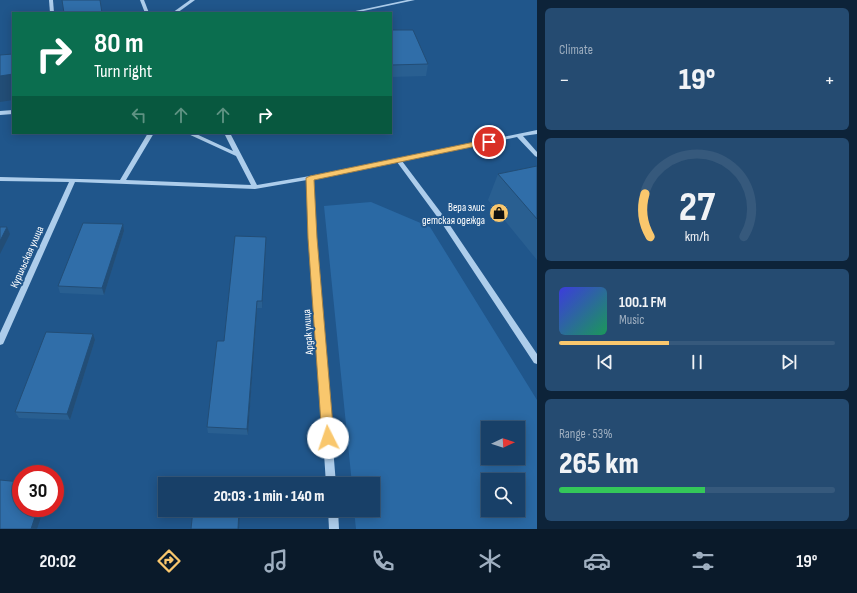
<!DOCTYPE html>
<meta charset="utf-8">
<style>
:root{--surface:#184068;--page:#254b71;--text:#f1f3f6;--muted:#9fafc0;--line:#36597c;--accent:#f9c76d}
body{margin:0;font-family:"Sofia Sans Condensed",sans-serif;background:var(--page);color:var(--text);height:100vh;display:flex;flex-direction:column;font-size:15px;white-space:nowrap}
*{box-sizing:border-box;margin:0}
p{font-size:13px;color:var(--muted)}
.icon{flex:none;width:22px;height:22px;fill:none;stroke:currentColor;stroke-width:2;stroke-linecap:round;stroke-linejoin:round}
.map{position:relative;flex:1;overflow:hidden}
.panel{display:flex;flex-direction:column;gap:8px;padding:8px;background:#0d2339;width:320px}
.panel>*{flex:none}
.hud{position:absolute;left:12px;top:12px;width:380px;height:122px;border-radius:0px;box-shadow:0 2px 10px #0003,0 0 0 1px var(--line);background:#0b6e4f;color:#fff;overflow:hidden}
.needle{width:26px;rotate:86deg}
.tools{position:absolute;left:481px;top:421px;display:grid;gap:8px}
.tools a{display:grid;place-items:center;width:44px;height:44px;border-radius:0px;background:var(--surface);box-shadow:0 2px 10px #0003,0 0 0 1px var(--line);font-size:20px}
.speed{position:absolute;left:12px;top:465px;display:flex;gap:8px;font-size:20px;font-weight:700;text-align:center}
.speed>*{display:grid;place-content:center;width:52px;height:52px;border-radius:50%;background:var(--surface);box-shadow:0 2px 10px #0003,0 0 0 1px var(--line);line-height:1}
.speed .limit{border:6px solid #d22;background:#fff;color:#111}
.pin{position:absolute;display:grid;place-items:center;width:34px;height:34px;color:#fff;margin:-17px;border:2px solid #fff;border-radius:50%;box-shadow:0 1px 4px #0007}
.me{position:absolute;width:44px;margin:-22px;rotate:356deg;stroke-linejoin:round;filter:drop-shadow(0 0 3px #0008)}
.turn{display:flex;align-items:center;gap:14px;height:84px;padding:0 16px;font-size:18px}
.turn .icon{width:52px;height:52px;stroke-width:2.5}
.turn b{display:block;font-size:28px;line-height:34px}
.lanes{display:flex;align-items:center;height:38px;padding:0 16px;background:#0003;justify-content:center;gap:20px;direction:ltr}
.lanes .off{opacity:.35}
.big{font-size:30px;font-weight:800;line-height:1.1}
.panel .widget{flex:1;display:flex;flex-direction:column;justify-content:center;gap:6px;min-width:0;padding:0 14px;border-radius:6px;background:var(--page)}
.panel .dial{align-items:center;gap:0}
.dial svg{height:104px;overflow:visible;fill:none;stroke:var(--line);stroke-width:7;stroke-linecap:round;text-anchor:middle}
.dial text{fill:var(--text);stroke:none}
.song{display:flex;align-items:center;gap:12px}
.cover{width:48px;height:48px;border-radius:6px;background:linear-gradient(135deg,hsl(240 70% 55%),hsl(150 70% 35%))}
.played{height:4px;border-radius:2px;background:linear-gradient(90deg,var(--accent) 40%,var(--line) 40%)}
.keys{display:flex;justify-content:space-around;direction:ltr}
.heat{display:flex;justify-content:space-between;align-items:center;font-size:22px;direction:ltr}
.charge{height:6px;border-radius:3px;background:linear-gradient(90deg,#34c759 53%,var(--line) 0)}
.trip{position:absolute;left:158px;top:477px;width:222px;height:40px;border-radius:0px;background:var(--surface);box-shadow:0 2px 10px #0003,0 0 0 1px var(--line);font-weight:800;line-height:40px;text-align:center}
.menu{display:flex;height:64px;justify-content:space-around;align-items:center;background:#0a1a2a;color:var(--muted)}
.menu .icon{width:28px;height:28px}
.menu .current{color:var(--accent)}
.menu b{font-size:18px;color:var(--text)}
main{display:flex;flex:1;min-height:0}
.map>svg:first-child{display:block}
.green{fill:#2a69a4;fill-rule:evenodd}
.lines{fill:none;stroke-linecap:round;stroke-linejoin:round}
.minor{fill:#adcdeb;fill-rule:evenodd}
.wall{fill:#295f91}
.shaded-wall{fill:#224d76}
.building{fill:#306ea9;stroke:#224d76}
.route{fill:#f9c76d;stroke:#a28147}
.labels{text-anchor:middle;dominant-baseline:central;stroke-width:4;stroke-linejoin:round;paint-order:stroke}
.poi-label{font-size:11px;fill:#fff;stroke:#20568b;text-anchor:end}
.street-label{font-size:11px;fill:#fff;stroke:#20568b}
</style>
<main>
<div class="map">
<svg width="537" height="529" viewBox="0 0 537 529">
<rect width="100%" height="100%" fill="#20568b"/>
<!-- green -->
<path class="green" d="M371,202L430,227L537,400V529H356L354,510H373V484H352L324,206ZM488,428H518V458H488ZM488,480H518V510H488Z"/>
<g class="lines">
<!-- minor -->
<g class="minor">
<polygon points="49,0 53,0 54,13 50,13"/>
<polygon points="140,0 144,0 149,13 145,13"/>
<polygon points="190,0 195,0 177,13 172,13"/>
<polygon points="407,0 415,0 354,13 346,13"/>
<polygon points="13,110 13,114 0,115 0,111"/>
<polygon points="537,130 537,134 523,136 537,152 537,157 535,156 517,137 402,161 445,218 537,354 537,364 534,363 441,222 397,162 313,179 316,238 336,484 326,484 310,238 307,180 255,189 75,182 4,342 3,344 0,345 0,333 69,182 0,181 0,177 120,180 148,133 154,133 126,180 251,185 236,156 186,133 194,133 233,151 224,133 230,133 257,185 310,176"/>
<polygon points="328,510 338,510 339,529 329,529"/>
</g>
</g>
<!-- wall -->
<g class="wall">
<polygon points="391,30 428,64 426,76 391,77"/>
<polygon points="537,166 537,260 488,200 498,174"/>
<polygon points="124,231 104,295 60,293 58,286"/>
<polygon points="266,244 262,308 257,308 248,435 208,433 207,427 224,341"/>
<polygon points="95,340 70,420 19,418 15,412"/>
</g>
<!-- shaded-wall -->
<g class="shaded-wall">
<polygon points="13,74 13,100 0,102 0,76"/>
<polygon points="123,224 124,231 104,295 102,288"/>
<polygon points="7,227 10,234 0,254 0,241"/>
<polygon points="266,237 266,244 262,308 262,301"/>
<polygon points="257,301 257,308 248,435 247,429"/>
<polygon points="93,334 95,340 70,420 67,414"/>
<polygon points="38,508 44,508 37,529 31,529"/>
<polygon points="239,510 240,510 239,529 238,529"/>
</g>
<!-- building -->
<g class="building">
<polygon points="62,0 100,0 102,13 64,13"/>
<polygon points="391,30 413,30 428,64 391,65"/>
<polygon points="13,54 13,74 0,76 0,55"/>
<polygon points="537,166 537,219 498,174"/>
<polygon points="83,223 123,224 102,288 58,286"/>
<polygon points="0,227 7,227 0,241"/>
<polygon points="235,236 266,237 262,301 257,301 247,429 207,427 217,341 224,341"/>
<polygon points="46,332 93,334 67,414 15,412"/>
<polygon points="0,480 21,482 21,508 38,508 31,529 0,529"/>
<polygon points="193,510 239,510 238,529 191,529"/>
</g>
<!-- route -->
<polygon class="route" points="489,139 491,140 491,143 314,180 317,238 334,438 332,441 328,443 324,441 322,438 308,238 306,178 310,176"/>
<!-- icons -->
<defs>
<g id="shop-disc" transform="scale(1)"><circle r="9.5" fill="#f9c76d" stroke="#20568b"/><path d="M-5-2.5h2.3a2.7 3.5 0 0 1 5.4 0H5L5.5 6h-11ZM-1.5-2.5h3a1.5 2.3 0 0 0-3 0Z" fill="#111"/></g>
</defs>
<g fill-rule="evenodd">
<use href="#shop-disc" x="499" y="213"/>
</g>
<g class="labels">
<!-- poi labels -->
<g class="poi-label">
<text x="485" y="207">Вера элис<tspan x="485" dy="13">детская одежда</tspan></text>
</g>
<!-- street labels -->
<g class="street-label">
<text transform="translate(27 257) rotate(-66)">Курильская улица</text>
<text transform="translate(308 332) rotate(-94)">Ардак улица</text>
</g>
</g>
</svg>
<div class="tools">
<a><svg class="needle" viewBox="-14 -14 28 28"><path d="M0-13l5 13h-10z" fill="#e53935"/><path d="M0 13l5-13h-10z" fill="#9fafc0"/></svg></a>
<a><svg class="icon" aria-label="search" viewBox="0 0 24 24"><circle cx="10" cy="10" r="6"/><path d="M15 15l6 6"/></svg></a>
</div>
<div class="speed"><div class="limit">30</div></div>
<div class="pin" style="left:489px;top:142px;background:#d93025"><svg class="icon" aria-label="arrive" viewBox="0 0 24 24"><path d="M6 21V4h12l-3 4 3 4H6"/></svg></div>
<svg class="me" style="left:328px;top:438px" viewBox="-20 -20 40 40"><circle r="19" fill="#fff"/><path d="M0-13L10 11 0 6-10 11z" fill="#f9c76d"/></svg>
<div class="trip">20:03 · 1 min · 140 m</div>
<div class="hud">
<div class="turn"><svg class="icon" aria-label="right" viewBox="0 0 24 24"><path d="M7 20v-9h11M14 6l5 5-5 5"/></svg><div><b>80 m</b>Turn right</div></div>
<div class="lanes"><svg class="icon off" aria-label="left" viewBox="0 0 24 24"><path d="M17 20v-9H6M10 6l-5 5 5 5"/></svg><svg class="icon off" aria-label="ahead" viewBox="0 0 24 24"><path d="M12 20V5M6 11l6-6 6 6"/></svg><svg class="icon off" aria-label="ahead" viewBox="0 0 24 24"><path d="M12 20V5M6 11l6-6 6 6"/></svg><svg class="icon" aria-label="right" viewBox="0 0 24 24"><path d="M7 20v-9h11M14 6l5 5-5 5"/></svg></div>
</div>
</div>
<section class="panel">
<div class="widget"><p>Climate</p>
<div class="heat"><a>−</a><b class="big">19°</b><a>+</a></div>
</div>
<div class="widget dial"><svg viewBox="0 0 100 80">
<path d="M14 69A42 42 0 1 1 86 69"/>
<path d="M14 69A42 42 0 0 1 10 36" stroke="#f9c76d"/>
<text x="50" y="56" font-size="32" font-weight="700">27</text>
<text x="50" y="72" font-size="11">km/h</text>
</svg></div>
<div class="widget">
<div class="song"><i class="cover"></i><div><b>100.1 FM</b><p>Music</p></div></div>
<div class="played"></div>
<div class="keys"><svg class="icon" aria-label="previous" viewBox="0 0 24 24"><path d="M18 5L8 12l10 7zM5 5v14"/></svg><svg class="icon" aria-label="pause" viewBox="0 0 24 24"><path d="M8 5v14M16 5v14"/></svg><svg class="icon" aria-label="next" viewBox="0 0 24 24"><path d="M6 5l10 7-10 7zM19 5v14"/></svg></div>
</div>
<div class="widget"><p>Range · 53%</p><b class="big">265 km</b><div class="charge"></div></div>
</section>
</main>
<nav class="menu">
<b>20:02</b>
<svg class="icon current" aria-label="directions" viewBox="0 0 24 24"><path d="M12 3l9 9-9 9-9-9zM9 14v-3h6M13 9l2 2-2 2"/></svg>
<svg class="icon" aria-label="music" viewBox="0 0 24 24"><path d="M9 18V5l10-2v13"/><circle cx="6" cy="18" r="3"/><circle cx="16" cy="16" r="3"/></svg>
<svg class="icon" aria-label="phone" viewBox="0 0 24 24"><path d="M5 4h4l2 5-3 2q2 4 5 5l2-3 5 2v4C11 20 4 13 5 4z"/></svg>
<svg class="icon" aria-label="climate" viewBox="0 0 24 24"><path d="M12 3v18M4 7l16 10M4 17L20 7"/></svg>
<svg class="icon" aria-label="car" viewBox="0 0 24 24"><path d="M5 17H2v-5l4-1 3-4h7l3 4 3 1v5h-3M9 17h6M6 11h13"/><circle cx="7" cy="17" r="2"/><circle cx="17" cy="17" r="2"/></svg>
<svg class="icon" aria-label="filters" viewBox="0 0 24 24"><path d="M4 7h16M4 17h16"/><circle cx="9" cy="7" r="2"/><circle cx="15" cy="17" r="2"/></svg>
<b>19°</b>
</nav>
